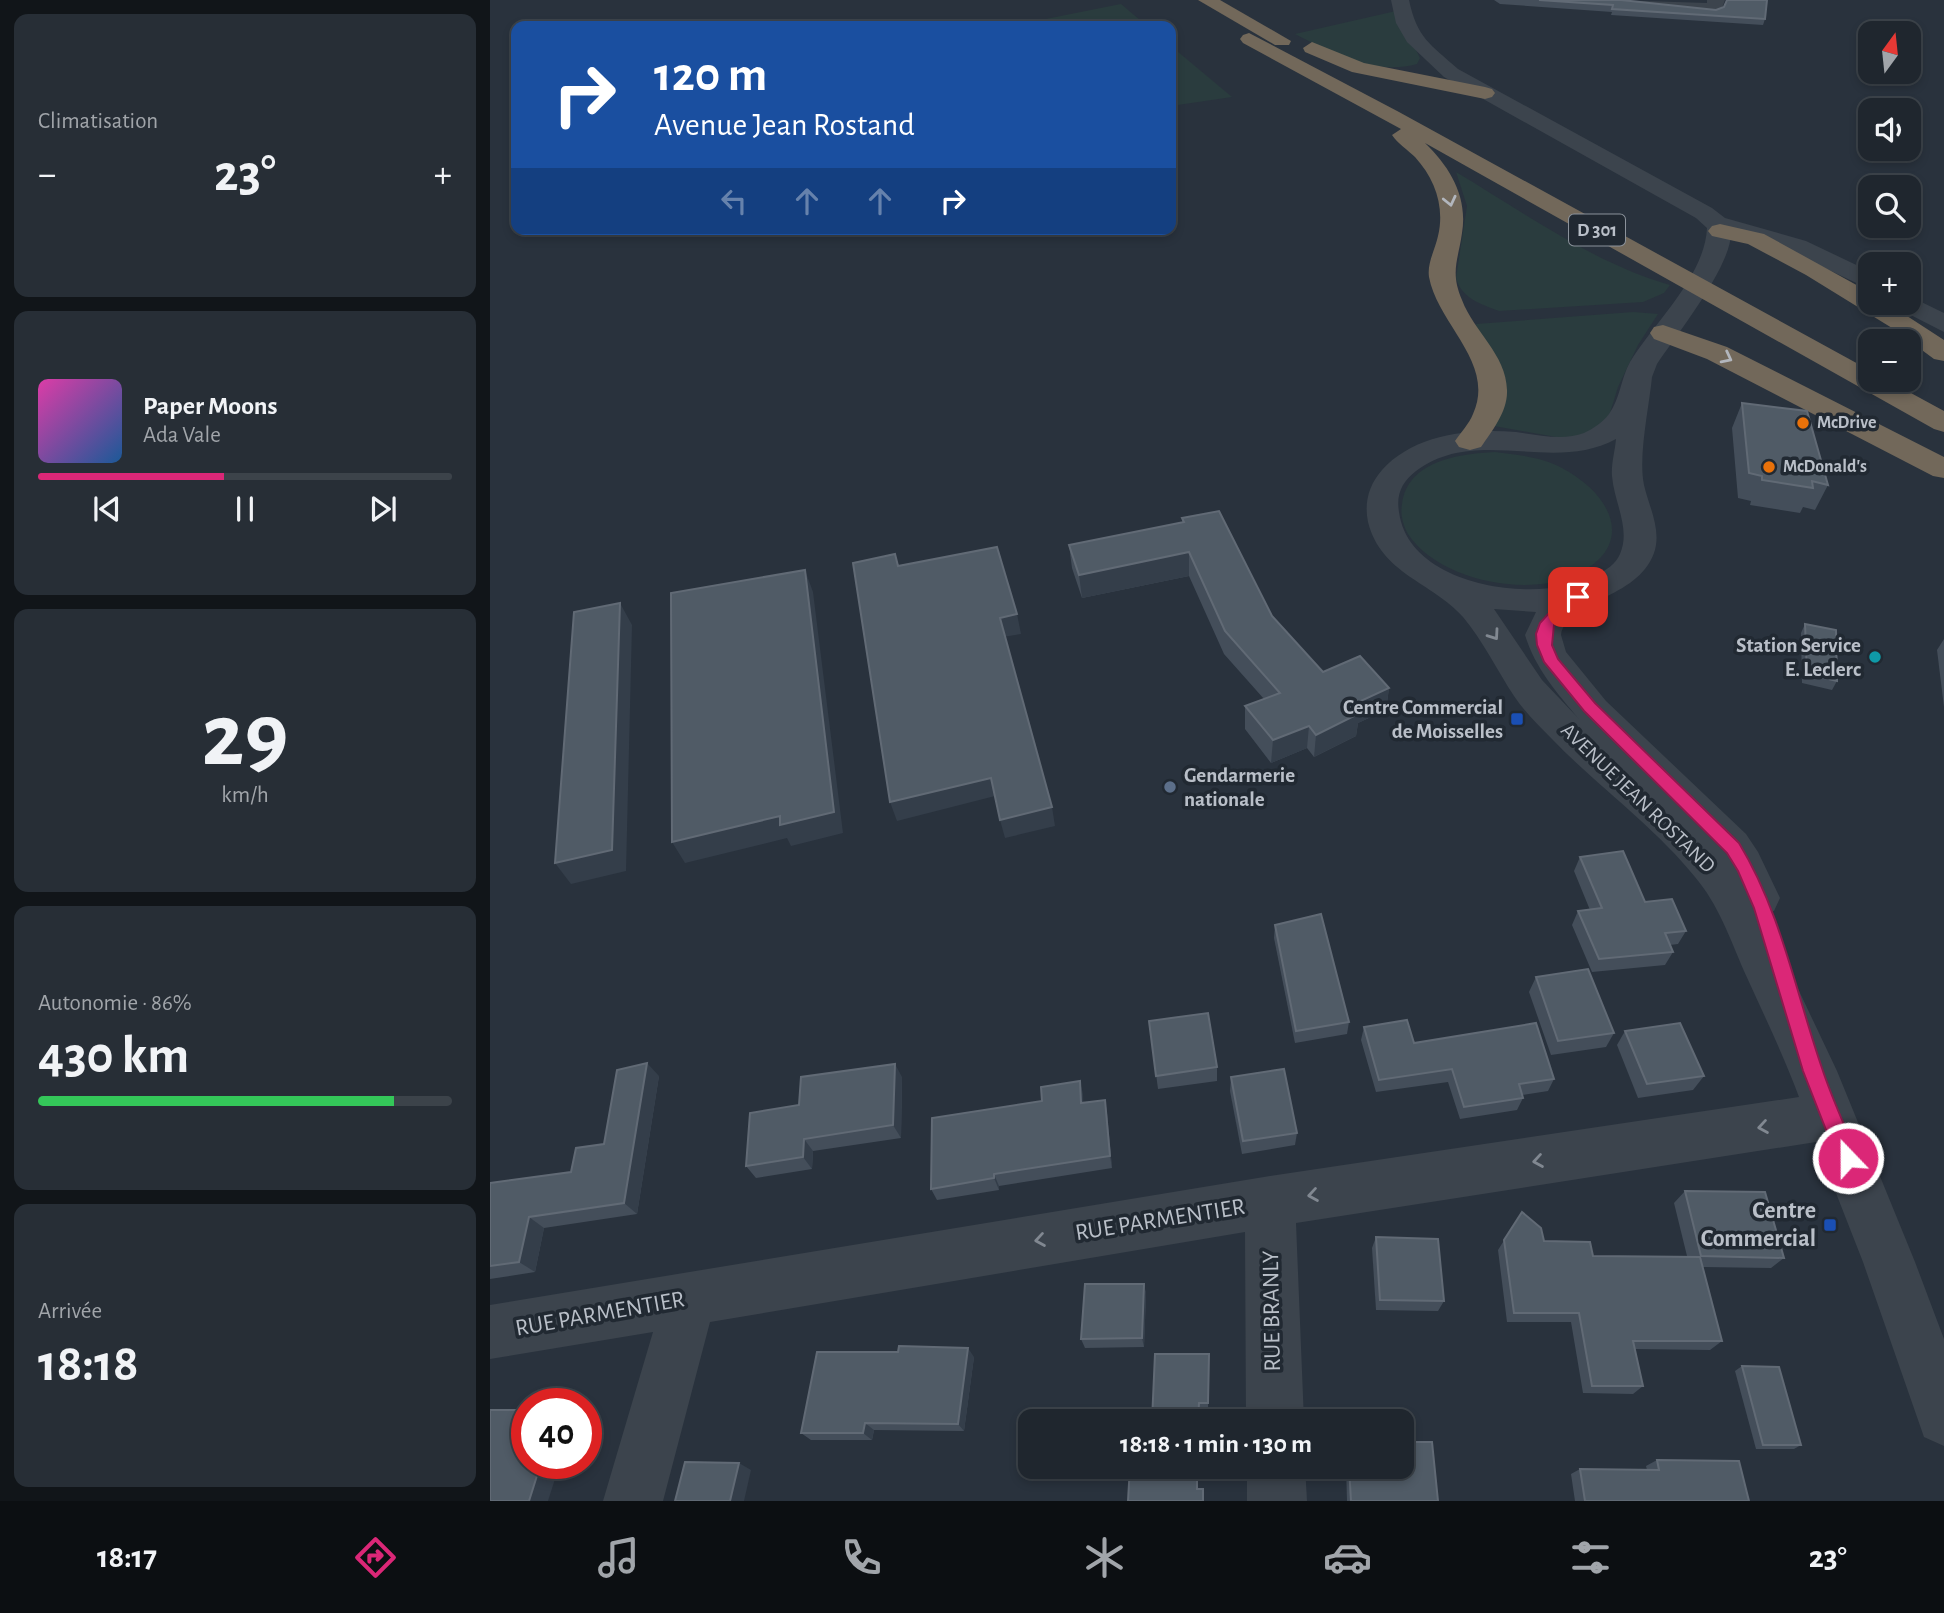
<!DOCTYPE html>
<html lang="fr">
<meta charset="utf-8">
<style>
:root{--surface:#1f262e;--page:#272e36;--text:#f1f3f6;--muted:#a1a5aa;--line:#3c434a;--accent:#db2777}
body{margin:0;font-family:"Alegreya Sans",sans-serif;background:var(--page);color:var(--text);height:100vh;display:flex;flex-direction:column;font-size:26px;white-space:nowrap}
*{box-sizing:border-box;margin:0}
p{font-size:23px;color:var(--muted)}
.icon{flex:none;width:38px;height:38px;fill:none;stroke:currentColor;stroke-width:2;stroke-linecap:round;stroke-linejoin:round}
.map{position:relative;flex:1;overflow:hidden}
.side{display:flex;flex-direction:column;gap:14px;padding:14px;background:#111519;width:490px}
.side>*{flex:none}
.guide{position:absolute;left:21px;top:21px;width:665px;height:214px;border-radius:14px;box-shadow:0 4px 10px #0003,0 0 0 2px var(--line);background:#1a4fa0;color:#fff;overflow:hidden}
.needle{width:46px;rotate:15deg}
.fabs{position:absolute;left:1368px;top:21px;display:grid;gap:14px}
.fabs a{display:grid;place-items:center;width:63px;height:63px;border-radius:14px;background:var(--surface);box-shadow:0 4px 10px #0003,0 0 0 2px var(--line);font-size:35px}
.speed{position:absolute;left:21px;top:1388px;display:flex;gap:14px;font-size:35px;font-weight:700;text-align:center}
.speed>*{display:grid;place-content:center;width:91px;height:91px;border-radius:50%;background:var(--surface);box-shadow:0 4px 10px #0003,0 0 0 2px var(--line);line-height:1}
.speed .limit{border:10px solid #d22;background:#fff;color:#111}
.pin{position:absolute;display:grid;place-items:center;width:60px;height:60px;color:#fff;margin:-30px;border-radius:14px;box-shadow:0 4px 10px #0006}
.me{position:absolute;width:77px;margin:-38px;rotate:338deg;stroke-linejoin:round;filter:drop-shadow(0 0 5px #0008)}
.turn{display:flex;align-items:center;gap:24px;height:147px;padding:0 28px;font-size:32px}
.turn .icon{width:91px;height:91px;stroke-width:2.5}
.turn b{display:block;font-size:49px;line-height:60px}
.lanes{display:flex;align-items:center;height:66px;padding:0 28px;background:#0003;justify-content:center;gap:35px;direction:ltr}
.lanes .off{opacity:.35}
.big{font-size:52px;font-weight:700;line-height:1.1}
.side .widget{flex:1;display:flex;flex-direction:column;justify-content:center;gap:10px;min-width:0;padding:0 24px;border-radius:14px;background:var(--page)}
.side .dial{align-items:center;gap:0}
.dial b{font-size:91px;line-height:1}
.song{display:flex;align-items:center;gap:21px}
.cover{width:84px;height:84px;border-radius:10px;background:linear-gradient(135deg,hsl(320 70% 55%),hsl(210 70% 35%))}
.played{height:7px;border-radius:4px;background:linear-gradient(90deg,var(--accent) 45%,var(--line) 45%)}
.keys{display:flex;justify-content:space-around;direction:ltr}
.heat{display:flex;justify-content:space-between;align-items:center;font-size:38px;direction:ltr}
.charge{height:10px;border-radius:5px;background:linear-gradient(90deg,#34c759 86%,var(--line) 0)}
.trip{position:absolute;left:528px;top:1409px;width:396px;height:70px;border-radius:14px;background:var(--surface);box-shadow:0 4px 10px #0003,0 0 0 2px var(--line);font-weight:700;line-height:70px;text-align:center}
.tabs{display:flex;height:112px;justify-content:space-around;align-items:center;background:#0c0f12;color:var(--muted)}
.tabs .icon{width:49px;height:49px}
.tabs .on{color:var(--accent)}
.tabs b{font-size:32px;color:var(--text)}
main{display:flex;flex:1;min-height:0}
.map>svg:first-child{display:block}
.green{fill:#2a3c3e}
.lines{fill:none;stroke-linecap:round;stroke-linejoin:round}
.minor{fill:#3c444d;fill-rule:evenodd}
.highway{fill:#72685a;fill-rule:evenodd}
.wall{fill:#444e5a}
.shaded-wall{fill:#343e4a}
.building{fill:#505b66;stroke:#616a75;stroke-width:2}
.oneway{stroke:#b2b6bd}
.oneway2{stroke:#818891}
.route{fill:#db2777;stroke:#8e194d;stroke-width:2}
.food-dot{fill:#e8710a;stroke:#212932;stroke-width:2.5}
.culture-dot{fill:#0f9aa8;stroke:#212932;stroke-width:2.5}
.transit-dot{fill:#1a4fb4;stroke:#212932;stroke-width:2.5}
.service-dot{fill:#5c6f8a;stroke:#212932;stroke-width:2.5}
.labels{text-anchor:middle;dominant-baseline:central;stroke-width:7;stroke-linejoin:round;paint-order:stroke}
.far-poi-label{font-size:18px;font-weight:bold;fill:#b9bfc8;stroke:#212932;text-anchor:start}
.shield{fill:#212932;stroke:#8b929b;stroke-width:2}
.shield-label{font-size:19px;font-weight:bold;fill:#b9bfc8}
.poi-label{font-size:21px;font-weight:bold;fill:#b9bfc8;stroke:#212932;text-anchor:end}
.street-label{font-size:21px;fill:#b9bfc8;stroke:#212932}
.near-poi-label{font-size:24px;font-weight:bold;fill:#b9bfc8;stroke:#212932;text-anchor:end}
.near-street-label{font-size:24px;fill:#b9bfc8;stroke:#212932}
</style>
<main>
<section class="side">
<div class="widget"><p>Climatisation</p>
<div class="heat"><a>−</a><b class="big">23°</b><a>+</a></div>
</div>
<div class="widget">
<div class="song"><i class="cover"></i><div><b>Paper Moons</b><p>Ada Vale</p></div></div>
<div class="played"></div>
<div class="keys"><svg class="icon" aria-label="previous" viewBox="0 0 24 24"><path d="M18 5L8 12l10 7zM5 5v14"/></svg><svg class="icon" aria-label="pause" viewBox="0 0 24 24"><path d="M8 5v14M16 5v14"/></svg><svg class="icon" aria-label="next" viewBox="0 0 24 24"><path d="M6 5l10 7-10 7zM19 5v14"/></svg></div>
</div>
<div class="widget dial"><b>29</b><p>km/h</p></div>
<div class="widget"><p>Autonomie · 86%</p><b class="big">430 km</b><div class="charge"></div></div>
<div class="widget"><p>Arrivée</p><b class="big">18:18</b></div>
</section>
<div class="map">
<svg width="1454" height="1501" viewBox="0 0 1454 1501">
<rect width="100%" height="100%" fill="#29323d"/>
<!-- green -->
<g class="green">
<polygon points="631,4 657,26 521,26"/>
<path d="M906,11L930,58L927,64C884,76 842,53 805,34Z"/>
<polygon points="681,46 742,97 681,106"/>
<path d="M966,172C1035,213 1103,263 1180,285L1174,293L1153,302L1009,311C991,304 972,299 966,278L977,206Z"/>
<polygon points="1143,312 1168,314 1148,345 1128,387 1119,416 1104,431 1081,438 1066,437 1004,426 986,324"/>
<path d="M1005,452C1028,455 1052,457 1072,468C1123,495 1148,547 1083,576C1035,597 948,580 918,534C913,525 910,514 912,504C918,460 970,454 1005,452Z"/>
</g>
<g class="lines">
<!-- minor -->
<g class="minor">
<path d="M901,0H919C927,38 940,44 968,69L1222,208L1235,218L1316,241L1381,272V290L1299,251L1241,234C1240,268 1187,334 1167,364L1162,377C1159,408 1148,456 1154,485C1159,507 1172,530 1164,553C1147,600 1077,599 1071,635L1076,652L1116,701L1256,834L1268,852L1290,898L1284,911L1273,915L1347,1071L1425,1262L1454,1339V1446L1434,1437L1373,1262L1326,1142L806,1223L814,1421H756L755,1232L220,1322L173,1501H113L163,1332L0,1359V1305L780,1176L1309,1097C1293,1054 1273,1013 1254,971C1240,938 1228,904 1205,877C1163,825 1107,786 1061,738C1048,725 1034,711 1024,696C1007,670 993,641 973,617C942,582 891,574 878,522C874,502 879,485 892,470C924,434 981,428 1026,432C1047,435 1074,441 1094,433C1103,429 1113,422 1119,414C1130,399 1131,378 1140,362C1164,323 1215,276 1217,228L1206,218L954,77L917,42L906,23ZM1126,439C1125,451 1121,464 1122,476C1124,502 1141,529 1130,554C1126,564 1116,570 1107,575C1052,605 919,589 909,512C906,494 912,482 926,471C987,425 1062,474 1126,439ZM1004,609L1046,612L1035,635C1045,668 1067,693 1089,719L1052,680Z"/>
<polygon points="1122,0 1217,3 1217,0 1235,0 1230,13 1224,14 1131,5"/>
<polygon points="1419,296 1454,313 1454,332 1407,308 1403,303 1419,303"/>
<polygon points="757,1466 815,1466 817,1501 757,1501"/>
</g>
<!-- highway -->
<g class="highway">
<polygon points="708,0 730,0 801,41 799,45 785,45"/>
<path d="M759,33L909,112L1381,371V380H1397L1454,411V432L1444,429L935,143C960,167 978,197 972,233C968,261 960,272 972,300C984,332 1016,354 1017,390C1018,411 1002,431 991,447L980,450L969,447L965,441C971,432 979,424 983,414C1006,363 948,325 939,277C937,263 945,250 948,236C955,207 945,179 925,157C918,150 908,144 902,135L911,129L753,43L750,39L753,35Z"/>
<polygon points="822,42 874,63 995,87 1002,89 1005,93 1002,97 995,99 862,72 815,52 813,48"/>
<polygon points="1230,224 1274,234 1381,293 1381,303 1397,303 1454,340 1454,361 1444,359 1402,328 1316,275 1258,244 1222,236 1218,231 1222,226"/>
<polygon points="1173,325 1237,347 1454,457 1454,478 1443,476 1217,359 1164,339 1160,333 1164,327"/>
</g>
</g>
<!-- wall -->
<g class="wall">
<polygon points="1004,0 1131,0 1275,19 1273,25 1121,15 1122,12 1010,4"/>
<polygon points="1252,403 1338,485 1325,510 1313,507 1310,513 1260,505 1261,501 1248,498 1242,428"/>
<polygon points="692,518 833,672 899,688 896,710 868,723 866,736 824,757 817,748 781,763 755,729 755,706 774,699 734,654 699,576 592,598 582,568 579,545 692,523"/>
<polygon points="1315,624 1347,681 1342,690 1312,683 1311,633"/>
<polygon points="1454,639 1454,707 1447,650"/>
<polygon points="1090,857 1196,931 1188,944 1180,945 1183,952 1175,965 1102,972 1082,925 1088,911 1100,910 1084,871"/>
<polygon points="785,925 859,1022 857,1034 805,1043 784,938"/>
<polygon points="1046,977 1124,1033 1116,1047 1061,1055 1039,992"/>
<polygon points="659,1021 727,1067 727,1081 668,1089"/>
<polygon points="874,1027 924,1043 1064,1079 1058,1091 1032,1095 1033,1098 1027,1110 970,1119 958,1082 886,1092 871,1040"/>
<polygon points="1135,1031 1214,1076 1203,1090 1148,1098 1127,1045"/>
<polygon points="169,1076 147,1214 54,1228 45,1272 0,1279 0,1183 81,1172 114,1144"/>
<polygon points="412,1077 411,1138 323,1151 322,1169 266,1178 256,1166"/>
<polygon points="741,1077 807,1133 805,1145 752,1154 740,1091"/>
<polygon points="593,1094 593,1103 615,1100 617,1113 622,1168 509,1186 509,1190 447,1200 441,1189"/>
<polygon points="1195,1191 1294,1258 1281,1268 1213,1267 1232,1341 1220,1350 1145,1349 1153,1386 1143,1394 1093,1393 1081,1322 1017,1322 1008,1250 1032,1212 1054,1241 1103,1256 1197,1256 1184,1203"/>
<polygon points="886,1237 954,1301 948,1311 886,1310 882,1248"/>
<polygon points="654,1284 656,1294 654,1347 595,1348 591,1339"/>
<polygon points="665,1354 719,1354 718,1410 709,1410"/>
<polygon points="484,1357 474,1431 384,1430 382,1440 321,1440 311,1433"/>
<polygon points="1252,1366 1311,1445 1304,1449 1266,1449 1245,1371"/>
<polygon points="1167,1460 1259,1501 1085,1501 1081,1474 1090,1469 1157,1470 1156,1466"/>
<polygon points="856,1466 912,1466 948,1501 857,1501"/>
</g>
<!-- shaded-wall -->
<g class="shaded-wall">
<polygon points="699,552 699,576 592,598 589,575"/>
<polygon points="315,570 323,592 353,833 301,846 297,838 195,863 182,842 290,816"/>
<polygon points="130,603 142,625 136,871 81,884 65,863"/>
<polygon points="527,614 531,634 513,637 510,618"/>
<polygon points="899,688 896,710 868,723 866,736 824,757 826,735 862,705"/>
<polygon points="819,726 817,748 781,763 783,740"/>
<polygon points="501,778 505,796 407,821 400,802"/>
<polygon points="562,807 565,826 515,838 510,820"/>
<polygon points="157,1063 169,1076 147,1214 134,1203"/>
<polygon points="405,1064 412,1077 411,1138 403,1125"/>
<polygon points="590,1081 593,1094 594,1116 591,1103"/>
<polygon points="615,1100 617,1113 622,1168 620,1156"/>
<polygon points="314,1139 323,1151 322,1169 313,1157"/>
<polygon points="504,1174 509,1186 509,1190 504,1178"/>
<polygon points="39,1217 54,1228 45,1272 29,1262"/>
<polygon points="654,1284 656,1294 654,1347 652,1338"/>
<polygon points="478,1348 484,1357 474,1431 468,1424"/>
<polygon points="375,1423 384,1430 382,1440 373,1433"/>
<polygon points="51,1463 70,1463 58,1501 39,1501"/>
<polygon points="249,1463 261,1470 254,1501 240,1501"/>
</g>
<!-- building -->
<g class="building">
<polygon points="1049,0 1131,0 1226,10 1234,7 1237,0 1277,0 1275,19 1122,9 1123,5"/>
<polygon points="1252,403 1317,411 1338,485 1322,481 1323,488 1272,480 1272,476 1259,473"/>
<polygon points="729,511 782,616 833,672 870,656 899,688 862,705 870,713 826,735 819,726 783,740 755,706 790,693 735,631 699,552 589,575 579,545 694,522 692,518"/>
<polygon points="507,547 527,614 510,618 562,807 510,820 501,778 400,802 363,563 405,554 408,566"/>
<polygon points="315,570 344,812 290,825 290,816 182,842 181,593"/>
<polygon points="130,603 122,850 65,863 84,612"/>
<polygon points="1315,624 1346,630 1347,681 1317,674"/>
<polygon points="1133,851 1155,902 1182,899 1196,931 1175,933 1183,952 1109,959 1088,911 1112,908 1090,857"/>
<polygon points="831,914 859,1022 806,1031 785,925"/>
<polygon points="1098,969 1124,1033 1068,1041 1046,977"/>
<polygon points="718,1013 727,1067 666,1076 659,1021"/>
<polygon points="917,1020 924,1043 1046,1023 1064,1079 1029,1084 1033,1098 974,1107 962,1069 889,1080 874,1027"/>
<polygon points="1190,1023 1214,1076 1157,1084 1135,1031"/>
<polygon points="157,1063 134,1203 39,1217 29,1262 0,1266 0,1183 81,1172 86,1148 114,1144 127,1070"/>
<polygon points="405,1064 403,1125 314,1139 313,1157 256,1166 260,1113 309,1105 311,1077"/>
<polygon points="794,1069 807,1133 753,1141 741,1077"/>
<polygon points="590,1081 591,1103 615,1100 620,1156 504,1174 504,1178 441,1189 442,1118 552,1101 551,1087"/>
<polygon points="1195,1191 1275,1192 1294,1258 1211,1256"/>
<polygon points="1032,1212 1051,1228 1054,1241 1100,1242 1103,1256 1210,1257 1232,1341 1143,1341 1153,1386 1102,1386 1089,1313 1024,1313 1014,1240"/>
<polygon points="886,1237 948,1239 954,1301 890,1300"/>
<polygon points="595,1284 654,1284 652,1338 591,1339"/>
<polygon points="409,1346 478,1348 468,1424 375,1423 373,1433 311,1433 327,1352 408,1352"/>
<polygon points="665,1354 719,1354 718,1403 709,1403 708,1421 662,1421"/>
<polygon points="1252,1366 1289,1367 1311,1445 1273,1445"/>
<polygon points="0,1410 37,1410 37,1463 51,1463 39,1501 0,1501"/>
<polygon points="912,1442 942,1442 948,1501 861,1501 859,1466 912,1466"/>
<polygon points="1167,1460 1249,1461 1259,1501 1095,1501 1090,1469 1169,1470"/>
<polygon points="195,1462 249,1463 240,1501 185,1501"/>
<polygon points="640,1466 707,1466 707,1489 713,1489 713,1501 638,1501"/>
</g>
<!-- one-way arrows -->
<defs><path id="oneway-chevron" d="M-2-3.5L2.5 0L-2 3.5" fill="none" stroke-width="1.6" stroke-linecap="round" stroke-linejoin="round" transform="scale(1.75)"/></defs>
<g class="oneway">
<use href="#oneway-chevron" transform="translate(960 201) rotate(77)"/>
<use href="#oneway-chevron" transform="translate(1237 358) rotate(27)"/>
</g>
<g class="oneway2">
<use href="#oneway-chevron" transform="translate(1004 635) rotate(55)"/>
<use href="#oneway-chevron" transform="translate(1273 1127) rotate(171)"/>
<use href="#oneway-chevron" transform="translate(1048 1161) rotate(171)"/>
<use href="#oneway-chevron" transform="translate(823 1195) rotate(171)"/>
<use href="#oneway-chevron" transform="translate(550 1240) rotate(171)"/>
</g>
<!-- route -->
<path class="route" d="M1088,592L1093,594V600L1079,609L1064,625L1062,645L1068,659L1105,703L1249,843C1291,912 1306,993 1332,1068C1342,1099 1356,1128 1368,1158L1365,1165L1358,1168L1350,1165L1347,1158L1313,1071L1264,908L1248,871L1237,853L1094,711L1054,662L1047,645L1046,634L1050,623L1069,602Z"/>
<!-- markers -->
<g class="food-dot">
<circle cx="1313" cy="423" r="7"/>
<circle cx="1279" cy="467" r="7"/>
</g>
<circle class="culture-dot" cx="1385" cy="657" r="7"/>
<g class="transit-dot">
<rect x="1020" y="712" width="14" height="14" rx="3.5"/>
<rect x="1333" y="1218" width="14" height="14" rx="3.5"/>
</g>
<circle class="service-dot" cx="680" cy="787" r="7"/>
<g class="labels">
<!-- far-poi labels -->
<g class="far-poi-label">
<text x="1327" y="423">McDrive</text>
<text x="1293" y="467">McDonald's</text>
</g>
<!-- shield labels -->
<rect class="shield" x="1079" y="214.5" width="56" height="31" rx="5"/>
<g class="shield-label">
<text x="1107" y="230">D 301</text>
</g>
<!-- poi labels -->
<g class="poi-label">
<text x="1371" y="645">Station Service<tspan x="1371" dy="24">E. Leclerc</tspan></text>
<text x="1013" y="707">Centre Commercial<tspan x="1013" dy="24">de Moisselles</tspan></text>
<text x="694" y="775" text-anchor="start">Gendarmerie<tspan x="694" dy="24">nationale</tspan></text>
</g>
<!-- street labels -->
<g class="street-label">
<text transform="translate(1148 798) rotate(44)">AVENUE JEAN ROSTAND</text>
</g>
<!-- near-poi labels -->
<g class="near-poi-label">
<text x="1326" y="1211">Centre<tspan x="1326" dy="28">Commercial</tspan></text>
</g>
<!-- near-street labels -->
<g class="near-street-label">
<text transform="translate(670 1220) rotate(-9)">RUE PARMENTIER</text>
<text transform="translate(782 1311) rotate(-91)">RUE BRANLY</text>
<text transform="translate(110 1314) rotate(-10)">RUE PARMENTIER</text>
</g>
</g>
</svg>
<div class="fabs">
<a><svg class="needle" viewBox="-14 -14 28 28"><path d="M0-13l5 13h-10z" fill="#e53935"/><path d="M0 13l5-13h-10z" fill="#a1a5aa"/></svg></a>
<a><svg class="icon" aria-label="sound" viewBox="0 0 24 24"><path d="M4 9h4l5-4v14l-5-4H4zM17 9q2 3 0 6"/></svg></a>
<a><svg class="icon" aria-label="search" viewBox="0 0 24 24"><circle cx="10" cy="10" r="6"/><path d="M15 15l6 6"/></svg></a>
<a>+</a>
<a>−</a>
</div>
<div class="speed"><div class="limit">40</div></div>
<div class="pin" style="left:1088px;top:597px;background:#d93025"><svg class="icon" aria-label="arrive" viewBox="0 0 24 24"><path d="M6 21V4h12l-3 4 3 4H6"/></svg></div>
<svg class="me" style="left:1358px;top:1158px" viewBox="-20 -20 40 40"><circle r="17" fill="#db2777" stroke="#fff" stroke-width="3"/><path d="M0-11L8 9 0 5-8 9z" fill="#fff"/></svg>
<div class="trip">18:18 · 1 min · 130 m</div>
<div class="guide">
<div class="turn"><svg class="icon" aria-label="right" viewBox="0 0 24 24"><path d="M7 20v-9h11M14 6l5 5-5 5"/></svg><div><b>120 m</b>Avenue Jean Rostand</div></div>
<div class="lanes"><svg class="icon off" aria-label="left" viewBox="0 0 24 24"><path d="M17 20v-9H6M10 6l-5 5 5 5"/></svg><svg class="icon off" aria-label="ahead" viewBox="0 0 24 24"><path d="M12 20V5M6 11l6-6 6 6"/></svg><svg class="icon off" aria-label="ahead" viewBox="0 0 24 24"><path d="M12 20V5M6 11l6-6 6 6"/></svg><svg class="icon" aria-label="right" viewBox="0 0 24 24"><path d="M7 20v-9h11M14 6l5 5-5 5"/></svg></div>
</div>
</div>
</main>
<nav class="tabs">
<b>18:17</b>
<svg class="icon on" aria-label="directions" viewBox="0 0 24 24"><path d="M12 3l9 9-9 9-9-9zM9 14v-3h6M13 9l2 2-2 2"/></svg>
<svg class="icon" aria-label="music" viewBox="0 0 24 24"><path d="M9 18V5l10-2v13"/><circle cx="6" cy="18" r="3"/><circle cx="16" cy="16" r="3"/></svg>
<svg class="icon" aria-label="phone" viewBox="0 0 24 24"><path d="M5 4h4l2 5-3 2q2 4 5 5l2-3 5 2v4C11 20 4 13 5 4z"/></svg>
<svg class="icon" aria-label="climate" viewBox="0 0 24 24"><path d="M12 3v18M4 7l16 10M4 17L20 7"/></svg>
<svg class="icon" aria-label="car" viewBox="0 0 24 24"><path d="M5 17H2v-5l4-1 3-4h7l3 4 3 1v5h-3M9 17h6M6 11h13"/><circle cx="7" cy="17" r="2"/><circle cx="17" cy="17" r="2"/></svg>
<svg class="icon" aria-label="filters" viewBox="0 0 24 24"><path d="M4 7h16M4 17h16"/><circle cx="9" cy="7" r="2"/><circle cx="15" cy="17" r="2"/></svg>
<b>23°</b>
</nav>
